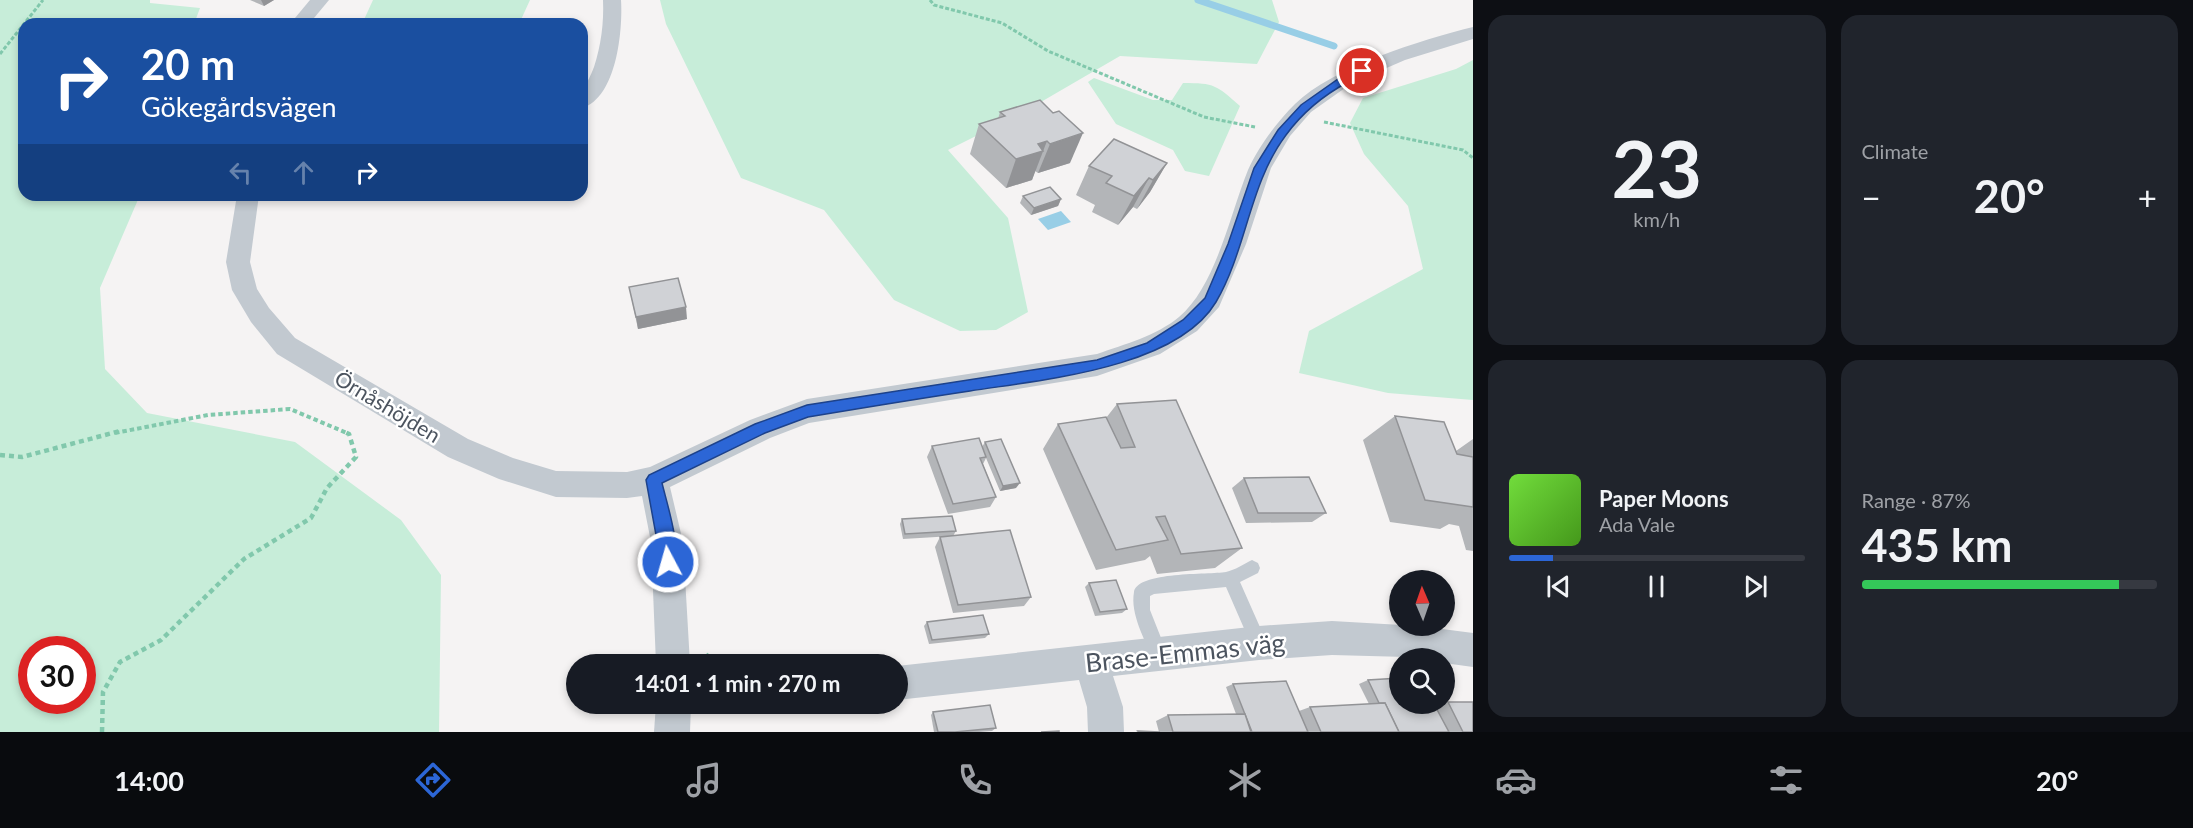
<!DOCTYPE html>
<meta charset="utf-8">
<style>
:root{--surface:#171b24;--page:#20242c;--text:#f1f3f6;--muted:#9ea1a6;--line:#363941;--accent:#2c66d6}
body{margin:0;font-family:Lato,sans-serif;background:var(--page);color:var(--text);height:100vh;display:flex;flex-direction:column;font-size:22px;white-space:nowrap}
*{box-sizing:border-box;margin:0}
p{font-size:20px;color:var(--muted)}
.icon{flex:none;width:33px;height:33px;fill:none;stroke:currentColor;stroke-width:2;stroke-linecap:round;stroke-linejoin:round}
.map{position:relative;flex:1;overflow:hidden}
.details{display:flex;flex-direction:column;gap:15px;padding:15px;background:#0d0f14;width:720px}
.details>*{flex:none}
.hud{position:absolute;left:18px;top:18px;width:570px;height:183px;border-radius:18px;box-shadow:0 3px 9px #0003;background:#1a4fa0;color:#fff;overflow:hidden}
.needle{width:39px;rotate:358deg}
.tools{position:absolute;left:1389px;top:570px;display:grid;gap:12px}
.tools a{display:grid;place-items:center;width:66px;height:66px;border-radius:50%;background:var(--surface);box-shadow:0 3px 9px #0003;font-size:30px}
.speed{position:absolute;left:18px;top:636px;display:flex;gap:12px;font-size:30px;font-weight:700;text-align:center}
.speed>*{display:grid;place-content:center;width:78px;height:78px;border-radius:50%;background:var(--surface);box-shadow:0 3px 9px #0003;line-height:1}
.speed .limit{border:9px solid #d22;background:#fff;color:#111}
.pin{position:absolute;display:grid;place-items:center;width:51px;height:51px;color:#fff;margin:-26px;border:3px solid #fff;border-radius:50%;box-shadow:0 2px 6px #0007}
.me{position:absolute;width:66px;margin:-33px;rotate:354deg;stroke-linejoin:round;filter:drop-shadow(0 0 4px #0008)}
.turn{display:flex;align-items:center;gap:21px;height:126px;padding:0 24px;font-size:27px}
.turn .icon{width:78px;height:78px;stroke-width:2.5}
.turn b{display:block;font-size:42px;line-height:51px}
.lanes{display:flex;align-items:center;height:57px;padding:0 24px;background:#0003;justify-content:center;gap:30px;direction:ltr}
.lanes .off{opacity:.35}
.big{font-size:45px;font-weight:700;line-height:1.1}
.details .widget{flex:1;display:flex;flex-direction:column;justify-content:center;gap:9px;min-width:0;padding:0 21px;border-radius:18px;background:var(--page)}
.details .dial{align-items:center;gap:0}
.dial b{font-size:78px;line-height:1}
.song{display:flex;align-items:center;gap:18px}
.cover{width:72px;height:72px;border-radius:9px;background:linear-gradient(135deg,hsl(100 70% 55%),hsl(100 70% 35%))}
.played{height:6px;border-radius:3px;background:linear-gradient(90deg,var(--accent) 15%,var(--line) 15%)}
.keys{display:flex;justify-content:space-around;direction:ltr}
.heat{display:flex;justify-content:space-between;align-items:center;font-size:33px;direction:ltr}
.charge{height:9px;border-radius:4px;background:linear-gradient(90deg,#34c759 87%,var(--line) 0)}
.details .tiles{flex:1;display:grid;gap:15px;grid-template-columns:repeat(2,1fr)}
.trip{position:absolute;left:566px;top:654px;width:342px;height:60px;border-radius:30px;background:var(--surface);box-shadow:0 3px 9px #0003;font-weight:700;line-height:60px;text-align:center}
.menu{display:flex;height:96px;justify-content:space-around;align-items:center;background:#090b0e;color:var(--muted)}
.menu .icon{width:42px;height:42px}
.menu .selected{color:var(--accent)}
.menu b{font-size:27px;color:var(--text)}
main{display:flex;flex:1;min-height:0}
.map>svg:first-child{display:block}
.green{fill:#c7edd9;fill-rule:evenodd}
.water{fill:#98cee6}
.lines{fill:none;stroke-linecap:round;stroke-linejoin:round}
.stream{stroke:#98cee6;stroke-width:7}
.path-far2{stroke:#81c8ac;stroke-width:3;stroke-dasharray:4 2;stroke-linecap:butt}
.path-far1{stroke:#81c8ac;stroke-width:4;stroke-dasharray:4.5 3;stroke-linecap:butt}
.path{stroke:#81c8ac;stroke-width:4.5;stroke-dasharray:5 4;stroke-linecap:butt}
.service{fill:#c2c9d0;fill-rule:evenodd}
.minor{fill:#c2c9d0;fill-rule:evenodd}
.wall{fill:#b3b5b8}
.shaded-wall{fill:#929396}
.building{fill:#d0d2d6;stroke:#929396;stroke-width:1.5}
.route{fill:#2c66d6;stroke:#1d428b;stroke-width:1.5}
.labels{text-anchor:middle;dominant-baseline:central;stroke-width:5;stroke-linejoin:round;paint-order:stroke}
.street-label{font-size:21px;fill:#4c545f;stroke:#fff}
.near-street-label{font-size:26px;fill:#4c545f;stroke:#fff}
</style>
<main>
<div class="map">
<svg width="1473" height="732" viewBox="0 0 1473 732">
<rect width="100%" height="100%" fill="#f5f3f3"/>
<!-- green -->
<g class="green">
<path d="M0,0H150V3L200,8L194,24H24V195H140L100,288L105,369L147,413L295,442L401,520L441,575L439,732H0ZM32,650H82V700H32Z"/>
<polygon points="373,0 530,0 519,24 362,24"/>
<polygon points="660,0 1272,0 1279,22 1257,64 1120,56 1022,113 948,150 1008,218 1028,312 996,330 960,331 894,300 824,210 741,178 666,24"/>
<polygon points="1473,60 1473,400 1388,393 1299,373 1309,331 1423,269 1408,206 1364,154 1350,123 1363,98 1456,69"/>
<path d="M1094,78L1153,100H1172L1183,83C1215,83 1216,85 1240,106L1209,176L1185,171L1173,150L1116,124L1088,82Z"/>
</g>
<!-- water -->
<polygon class="water" points="1061,211 1071,222 1048,230 1038,219"/>
<g class="lines">
<!-- stream -->
<polyline class="stream" points="1198,0 1334,46"/>
<!-- path-far2 -->
<g class="path-far2">
<polyline points="930,0 934,5 1002,23 1048,51 1204,117 1255,127"/>
<polyline points="0,54 43,0"/>
<polyline points="1324,122 1463,150 1473,158"/>
</g>
<!-- path-far1 -->
<polyline class="path-far1" points="115,433 208,415 290,409 347,433"/>
<!-- path -->
<g class="path">
<polyline points="0,455 22,457 120,431"/>
<polyline points="706,654 711,661 717,664"/>
<polyline points="862,664 882,664"/>
<polyline points="102,732 103,692 120,662 161,640 244,559 311,518 327,488 356,457 349,434 343,431"/>
</g>
<!-- service -->
<path class="service" d="M1252,560L1258,563L1260,568L1258,573L1240,582L1267,643L1265,649L1259,651L1253,649L1226,587L1154,594L1150,596V610L1167,653L1165,659L1159,661L1153,659C1145,640 1130,614 1134,592C1138,571 1208,575 1226,572C1235,570 1244,564 1252,560Z"/>
<!-- minor -->
<g class="minor">
<polygon points="310,0 329,0 309,24 290,24"/>
<path d="M603,0H621C623,29 617,98 582,108C582,85 587,86 594,67C601,45 604,23 603,0Z"/>
<path d="M1473,27V39L1405,60L1352,83L1311,112L1290,136L1271,168L1246,244L1219,307L1197,331L1160,354L1097,376L809,423L770,438L670,487L683,542L690,664H656L651,542L642,496L627,498L556,497L499,479L448,457L277,354L251,322L232,290L226,262L237,195H259L250,262L257,289L269,308L295,338L468,439L513,458L556,471L627,472L650,467L750,420L807,399L1097,354C1125,344 1156,336 1179,317C1216,286 1230,214 1248,170C1258,147 1277,122 1295,104C1333,67 1421,40 1473,27Z"/>
<polygon points="1332,621 1419,626 1473,633 1473,667 1444,663 1444,658 1332,655 1259,660 1113,676 1123,707 1124,732 1088,732 1087,707 1079,680 897,700 897,666 1259,626"/>
<polygon points="656,704 691,704 690,732 654,732"/>
</g>
</g>
<!-- wall -->
<g class="wall">
<polygon points="250,0 274,0 264,6"/>
<polygon points="1040,100 1070,163 1038,173 1035,171 1032,180 1006,188 970,154 979,124 998,119 1000,112"/>
<polygon points="1167,163 1150,192 1137,209 1133,207 1118,225 1092,212 1095,205 1076,195 1089,166"/>
<polygon points="1023,196 1061,199 1058,206 1031,215 1020,203"/>
<polygon points="629,287 687,319 638,329"/>
<polygon points="1117,404 1242,548 1215,568 1157,574 1150,556 1145,560 1096,570 1043,449 1058,424 1106,418"/>
<polygon points="1395,416 1456,451 1473,439 1473,551 1466,550 1459,526 1449,524 1440,529 1390,522 1363,440"/>
<polygon points="985,442 1016,488 1000,491 986,458 983,464 996,497 990,507 948,514 927,457 932,446 982,447"/>
<polygon points="1244,478 1326,513 1312,522 1246,523 1232,488"/>
<polygon points="902,519 956,531 953,536 903,539 900,524"/>
<polygon points="940,537 1031,597 1024,606 953,613 935,547"/>
<polygon points="1089,583 1127,609 1122,613 1095,616 1085,587"/>
<polygon points="927,622 989,634 985,638 929,644 924,626"/>
<polygon points="1368,680 1435,706 1448,702 1473,732 1136,732 1138,731 1159,732 1156,721 1168,715 1236,714 1226,687 1233,684 1299,711 1310,707 1369,704 1359,684"/>
<polygon points="933,712 996,728 992,731 979,732 934,732 931,715"/>
</g>
<!-- shaded-wall -->
<g class="shaded-wall">
<polygon points="261,0 274,0 264,6"/>
<polygon points="1083,133 1070,163 1038,173 1050,144"/>
<polygon points="1047,141 1032,180 1006,188 1016,159 1038,144"/>
<polygon points="1167,163 1150,192 1137,209 1153,180"/>
<polygon points="1149,178 1133,207 1118,225 1134,196"/>
<polygon points="1061,199 1058,206 1031,215 1034,208"/>
<polygon points="686,307 687,319 638,329 636,317"/>
<polygon points="1020,483 1016,488 1000,491 1003,486"/>
</g>
<!-- building -->
<g class="building">
<polygon points="1040,100 1053,113 1059,111 1083,133 1050,144 1047,141 1038,144 1043,151 1016,159 979,124 1005,116 1000,112"/>
<polygon points="1114,139 1167,163 1153,180 1149,178 1134,196 1106,183 1112,176 1089,166"/>
<polygon points="1050,187 1061,199 1034,208 1023,196"/>
<polygon points="678,278 686,307 636,317 629,287"/>
<polygon points="1176,400 1242,548 1181,554 1165,516 1156,517 1168,540 1116,550 1058,424 1106,417 1121,448 1135,447 1117,404"/>
<polygon points="1395,416 1444,422 1457,454 1473,457 1473,507 1425,500"/>
<polygon points="979,438 986,457 980,458 996,497 953,504 932,446"/>
<polygon points="1001,439 1020,483 1003,486 985,442"/>
<polygon points="1309,477 1326,513 1258,513 1244,478"/>
<polygon points="952,516 956,531 905,534 902,519"/>
<polygon points="1010,530 1031,597 958,605 940,537"/>
<polygon points="1116,580 1127,609 1100,612 1089,583"/>
<polygon points="983,615 989,634 932,640 927,622"/>
<polygon points="1400,678 1400,704 1434,704 1449,732 1399,732 1385,703 1379,703 1368,680"/>
<polygon points="1286,681 1308,732 1252,732 1233,684"/>
<polygon points="1448,702 1473,702 1473,732 1463,732"/>
<polygon points="1385,703 1399,732 1321,732 1310,707"/>
<polygon points="990,705 996,728 955,732 938,732 933,712"/>
<polygon points="1245,714 1251,732 1173,732 1168,715"/>
<polygon points="1059,731 1059,732 1041,732"/>
<polygon points="1138,731 1160,732 1139,732"/>
</g>
<!-- route -->
<path class="route" d="M1359,69L1367,71C1362,76 1354,78 1348,82C1324,95 1302,113 1286,135C1249,184 1247,249 1216,302C1176,369 1039,380 970,391C916,399 862,408 808,417L765,433L662,483C667,504 682,549 673,568L668,570L662,568L646,480L649,475L755,424L807,405L1097,360L1147,343L1183,320L1205,298L1228,244L1254,168L1278,130L1301,105L1341,77Z"/>
<g class="labels">
<!-- street labels -->
<g class="street-label">
<text transform="translate(388 406) rotate(31)">Örnåshöjden</text>
</g>
<!-- near-street labels -->
<g class="near-street-label">
<text transform="translate(1185 652) rotate(-6)">Brase-Emmas väg</text>
</g>
</g>
</svg>
<div class="tools">
<a><svg class="needle" viewBox="-14 -14 28 28"><path d="M0-13l5 13h-10z" fill="#e53935"/><path d="M0 13l5-13h-10z" fill="#9ea1a6"/></svg></a>
<a><svg class="icon" aria-label="search" viewBox="0 0 24 24"><circle cx="10" cy="10" r="6"/><path d="M15 15l6 6"/></svg></a>
</div>
<div class="speed"><div class="limit">30</div></div>
<div class="pin" style="left:1362px;top:71px;background:#d93025"><svg class="icon" aria-label="arrive" viewBox="0 0 24 24"><path d="M6 21V4h12l-3 4 3 4H6"/></svg></div>
<svg class="me" style="left:668px;top:562px" viewBox="-20 -20 40 40"><circle r="17" fill="#2c66d6" stroke="#fff" stroke-width="3"/><path d="M0-11L8 9 0 5-8 9z" fill="#fff"/></svg>
<div class="trip">14:01 · 1 min · 270 m</div>
<div class="hud">
<div class="turn"><svg class="icon" aria-label="right" viewBox="0 0 24 24"><path d="M7 20v-9h11M14 6l5 5-5 5"/></svg><div><b>20 m</b>Gökegårdsvägen</div></div>
<div class="lanes"><svg class="icon off" aria-label="left" viewBox="0 0 24 24"><path d="M17 20v-9H6M10 6l-5 5 5 5"/></svg><svg class="icon off" aria-label="ahead" viewBox="0 0 24 24"><path d="M12 20V5M6 11l6-6 6 6"/></svg><svg class="icon" aria-label="right" viewBox="0 0 24 24"><path d="M7 20v-9h11M14 6l5 5-5 5"/></svg></div>
</div>
</div>
<section class="details">
<div class="tiles">
<div class="widget dial"><b>23</b><p>km/h</p></div>
<div class="widget"><p>Climate</p>
<div class="heat"><a>−</a><b class="big">20°</b><a>+</a></div>
</div>
<div class="widget">
<div class="song"><i class="cover"></i><div><b>Paper Moons</b><p>Ada Vale</p></div></div>
<div class="played"></div>
<div class="keys"><svg class="icon" aria-label="previous" viewBox="0 0 24 24"><path d="M18 5L8 12l10 7zM5 5v14"/></svg><svg class="icon" aria-label="pause" viewBox="0 0 24 24"><path d="M8 5v14M16 5v14"/></svg><svg class="icon" aria-label="next" viewBox="0 0 24 24"><path d="M6 5l10 7-10 7zM19 5v14"/></svg></div>
</div>
<div class="widget"><p>Range · 87%</p><b class="big">435 km</b><div class="charge"></div></div>
</div>
</section>
</main>
<nav class="menu">
<b>14:00</b>
<svg class="icon selected" aria-label="directions" viewBox="0 0 24 24"><path d="M12 3l9 9-9 9-9-9zM9 14v-3h6M13 9l2 2-2 2"/></svg>
<svg class="icon" aria-label="music" viewBox="0 0 24 24"><path d="M9 18V5l10-2v13"/><circle cx="6" cy="18" r="3"/><circle cx="16" cy="16" r="3"/></svg>
<svg class="icon" aria-label="phone" viewBox="0 0 24 24"><path d="M5 4h4l2 5-3 2q2 4 5 5l2-3 5 2v4C11 20 4 13 5 4z"/></svg>
<svg class="icon" aria-label="climate" viewBox="0 0 24 24"><path d="M12 3v18M4 7l16 10M4 17L20 7"/></svg>
<svg class="icon" aria-label="car" viewBox="0 0 24 24"><path d="M5 17H2v-5l4-1 3-4h7l3 4 3 1v5h-3M9 17h6M6 11h13"/><circle cx="7" cy="17" r="2"/><circle cx="17" cy="17" r="2"/></svg>
<svg class="icon" aria-label="filters" viewBox="0 0 24 24"><path d="M4 7h16M4 17h16"/><circle cx="9" cy="7" r="2"/><circle cx="15" cy="17" r="2"/></svg>
<b>20°</b>
</nav>
